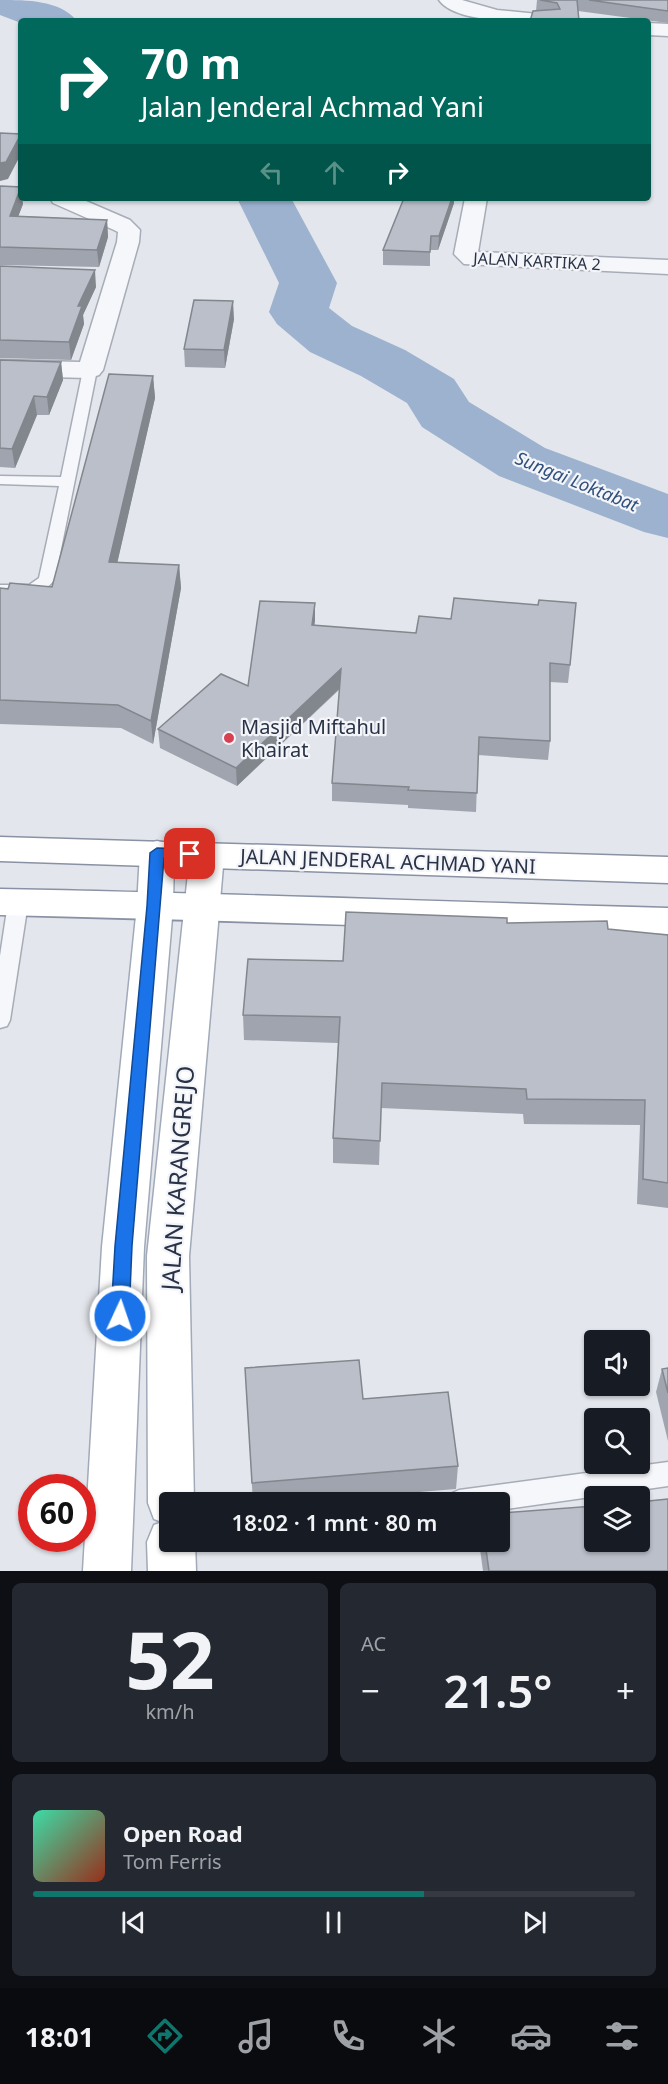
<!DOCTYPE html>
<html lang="id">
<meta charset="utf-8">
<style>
:root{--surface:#171b24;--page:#242831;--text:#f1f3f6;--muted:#9ea1a6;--line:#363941;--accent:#0f766e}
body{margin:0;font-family:"Noto Sans",sans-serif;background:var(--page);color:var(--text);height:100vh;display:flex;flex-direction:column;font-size:22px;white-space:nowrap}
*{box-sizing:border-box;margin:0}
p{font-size:20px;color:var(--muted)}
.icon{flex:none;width:33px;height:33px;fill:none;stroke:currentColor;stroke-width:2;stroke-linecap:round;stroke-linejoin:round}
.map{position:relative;height:1571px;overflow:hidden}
.drawer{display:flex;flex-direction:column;gap:12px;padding:12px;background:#0d0f14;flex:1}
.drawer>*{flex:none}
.top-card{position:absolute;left:18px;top:18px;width:633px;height:183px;border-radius:6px;box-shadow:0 2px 4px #0004;background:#00695c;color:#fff;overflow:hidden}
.tools{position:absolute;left:584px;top:1330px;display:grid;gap:12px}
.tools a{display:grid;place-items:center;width:66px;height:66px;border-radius:6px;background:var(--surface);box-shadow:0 2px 4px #0004;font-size:30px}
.speed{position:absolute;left:18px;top:1474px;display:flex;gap:12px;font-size:30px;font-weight:700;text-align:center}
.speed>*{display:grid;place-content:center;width:78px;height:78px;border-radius:50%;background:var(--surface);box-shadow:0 2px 4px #0004;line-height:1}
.speed .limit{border:9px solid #d22;background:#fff;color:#111}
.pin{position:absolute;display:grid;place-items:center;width:51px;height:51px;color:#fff;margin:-26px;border-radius:12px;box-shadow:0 3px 9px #0006}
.me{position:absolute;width:66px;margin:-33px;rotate:3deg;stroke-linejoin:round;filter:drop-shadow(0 0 4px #0008)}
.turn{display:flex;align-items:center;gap:21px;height:126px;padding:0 24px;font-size:27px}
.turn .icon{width:78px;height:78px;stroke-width:2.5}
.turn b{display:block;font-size:42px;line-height:51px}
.lanes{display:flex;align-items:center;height:57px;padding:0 24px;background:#0003;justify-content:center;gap:30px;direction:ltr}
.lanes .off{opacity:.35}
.big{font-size:45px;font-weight:600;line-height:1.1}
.drawer .tile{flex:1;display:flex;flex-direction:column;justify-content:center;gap:9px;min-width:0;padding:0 21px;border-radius:9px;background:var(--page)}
.drawer .dial{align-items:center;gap:0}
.dial b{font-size:78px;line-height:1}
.song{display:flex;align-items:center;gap:18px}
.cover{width:72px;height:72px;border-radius:9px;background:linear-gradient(135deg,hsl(160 70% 55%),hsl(10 70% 35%))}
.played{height:6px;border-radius:3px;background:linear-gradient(90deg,var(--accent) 65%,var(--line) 65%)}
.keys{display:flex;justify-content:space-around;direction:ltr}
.heat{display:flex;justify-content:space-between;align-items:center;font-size:33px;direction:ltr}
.drawer .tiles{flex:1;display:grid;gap:12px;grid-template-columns:1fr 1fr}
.tile:last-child{grid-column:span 2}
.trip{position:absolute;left:159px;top:1492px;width:351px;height:60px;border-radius:6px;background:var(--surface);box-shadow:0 2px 4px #0004;font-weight:600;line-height:60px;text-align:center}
.menu{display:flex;height:96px;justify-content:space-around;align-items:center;background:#090b0e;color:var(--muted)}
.menu .icon{width:42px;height:42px}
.menu .active{color:var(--accent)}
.menu b{font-size:27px;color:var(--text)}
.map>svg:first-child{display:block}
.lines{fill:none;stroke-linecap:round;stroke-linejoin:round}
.river{fill:#9cb2ce;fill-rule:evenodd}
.service-casing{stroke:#a7acb7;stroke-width:3}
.minor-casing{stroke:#a7acb7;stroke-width:3}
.primary-casing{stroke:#a1aab9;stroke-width:3}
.trunk-casing{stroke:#8992a4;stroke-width:3}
.service{fill:#f6f7fa;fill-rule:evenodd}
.minor{fill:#f6f7fa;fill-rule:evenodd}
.primary{fill:#fff;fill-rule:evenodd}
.trunk{fill:#fff;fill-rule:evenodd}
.wall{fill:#a0a4ae}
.shaded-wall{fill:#82868d}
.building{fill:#babfca;stroke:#82868d;stroke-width:1.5}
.route{fill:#1a73e8;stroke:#114b97;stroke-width:1.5}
.poi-dot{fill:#d94051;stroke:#f3f5f9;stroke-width:2}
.labels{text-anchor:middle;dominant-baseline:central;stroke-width:4.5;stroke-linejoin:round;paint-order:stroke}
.far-street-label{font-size:16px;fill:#293246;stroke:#f3f5f9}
.far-water-label{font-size:18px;font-style:italic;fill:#304f7d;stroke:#f3f5f9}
.poi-label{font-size:20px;fill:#293246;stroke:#f3f5f9;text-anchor:start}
.street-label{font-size:20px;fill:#293246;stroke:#f3f5f9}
.near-street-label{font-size:24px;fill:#293246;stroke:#f3f5f9}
</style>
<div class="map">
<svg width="668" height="1571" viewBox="0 0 668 1571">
<rect width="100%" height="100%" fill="#e3e6ec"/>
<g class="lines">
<!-- river -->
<g class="river">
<path d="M0,0C27,0 60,0 77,21H21V23L0,15Z"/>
<polygon points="237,198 291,198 337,283 329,308 352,326 405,350 454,379 469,402 545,448 668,494 668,538 644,532 499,476 422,427 407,403 361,376 310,352 277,324 269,312 279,283"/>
</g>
<!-- service casing -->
<g class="service-casing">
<g id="service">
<path d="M90,366L97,370L55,579C42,597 20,595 0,595V585H29L39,578L59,486L0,484V476L61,477L83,370Z"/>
<polygon points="18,896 25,898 28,903 10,1020 7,1026 0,1028 0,956 8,903 11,898"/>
<polygon points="668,1462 668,1486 500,1510 500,1503 446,1503 450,1494 459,1490"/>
</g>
</g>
<!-- minor casing -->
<g class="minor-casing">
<g id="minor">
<path d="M439,0H462L497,10L548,15L555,17L557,21C529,21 457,25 439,0Z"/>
<polygon points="648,23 668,24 668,36 648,35"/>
<polygon points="50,198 79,198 130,220 140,230 139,242 103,370 99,375 90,378 0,376 0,360 80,362 117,242 118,232 114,230 53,203"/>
<polygon points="465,198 487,198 478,252 668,260 668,274 464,264 454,254"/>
</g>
</g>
<!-- primary casing -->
<g class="primary-casing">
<g id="primary">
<polygon points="157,841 169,844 174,853 173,906 144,1247 131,1571 83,1571 102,1247 137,906 140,853 145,844"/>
<polygon points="207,843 219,846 224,855 189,1256 194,1503 170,1503 170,1542 195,1542 196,1571 148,1571 147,1542 154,1525 162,1522 154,1519 148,1503 147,1256 190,855 195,846"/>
</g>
</g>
<!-- trunk casing -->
<g class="trunk-casing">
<g id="trunk">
<polygon points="0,837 668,857 668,883 0,861"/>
<path d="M0,889C223,893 445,902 668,908V934C445,929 223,920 0,915Z"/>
</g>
</g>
<!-- service -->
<use href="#service" class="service"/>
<!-- minor -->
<use href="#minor" class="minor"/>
<!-- primary -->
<use href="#primary" class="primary"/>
<!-- trunk -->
<use href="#trunk" class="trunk"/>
</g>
<!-- wall -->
<g class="wall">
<polygon points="537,0 668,0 668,23 578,11 536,11"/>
<polygon points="0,186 22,198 23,204 18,216 107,220 108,237 99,267 0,265"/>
<polygon points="404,198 454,198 454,203 438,250 430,250 430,266 383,265 383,250"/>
<polygon points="0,266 96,287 83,315 84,324 71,360 0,358"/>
<polygon points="234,319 225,368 185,367 184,349"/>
<polygon points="0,360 61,362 63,380 49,415 37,415 15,468 0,467"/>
<polygon points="153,376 155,398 117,563 179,565 181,588 153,744 121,728 0,724 0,588 52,587"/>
<polygon points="315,603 314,625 570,665 568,683 550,682 550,741 548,760 478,755 476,812 408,808 408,805 332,801 332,783 340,689 237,786 160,748 158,729 248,686"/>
<polygon points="507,923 608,929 668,935 668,1208 637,1204 640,1125 524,1124 523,1114 381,1108 379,1165 333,1163 333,1138 338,1043 244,1040 243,1015 343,961"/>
<polygon points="245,1368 458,1466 456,1489 286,1503 253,1503"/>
<polygon points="668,1368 668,1441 656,1392 662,1369"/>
<polygon points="479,1542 500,1542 668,1571 483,1571"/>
</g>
<!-- shaded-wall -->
<g class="shaded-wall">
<polygon points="21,134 21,154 8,179 0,181 0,163"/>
<polygon points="21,187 21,198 22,198 23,204 12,233 10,216"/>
<polygon points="452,198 454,198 454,203 438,250 439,236"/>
<polygon points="107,220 108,237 99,267 97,250"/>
<polygon points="95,270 96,287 83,315 84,324 71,360 69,342 78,306"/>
<polygon points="233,301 234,319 225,368 224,350"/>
<polygon points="61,362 63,380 49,415 47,397"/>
<polygon points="153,376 155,398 112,586 109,562"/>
<polygon points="34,396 37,415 15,468 12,449"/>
<polygon points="179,565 181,588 153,744 151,721"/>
<polygon points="315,603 315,621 312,643 312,625"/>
<polygon points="341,669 341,687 237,786 236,768"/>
</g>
<!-- building -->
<g class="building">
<polygon points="540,0 577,0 579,21 530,21 533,11 560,9 557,3"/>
<polygon points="589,0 668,0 668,11"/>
<polygon points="0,133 21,134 6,162 0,163"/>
<polygon points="0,186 21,187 10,216 107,220 97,250 0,247"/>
<polygon points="404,198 452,198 439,236 431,236 430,252 383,250"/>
<polygon points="0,266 95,270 78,306 82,306 69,342 0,340"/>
<polygon points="194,300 233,301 224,350 184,349"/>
<polygon points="0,360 61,362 47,397 34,396 12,449 0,448"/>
<polygon points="109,374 153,376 109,562 179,565 151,721 118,705 0,700 0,588 8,589 10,583 52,587"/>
<polygon points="454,598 538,605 539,600 576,603 570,665 550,663 550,741 479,737 477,793 408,790 409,787 332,783 341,669 236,768 158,729 221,674 248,686 260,601 315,603 312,625 416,633 419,616 451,619"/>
<polygon points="346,912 507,918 507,923 607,921 608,929 668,935 668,1183 643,1179 645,1100 527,1099 526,1089 382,1083 380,1141 333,1138 340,1017 243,1015 248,959 343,961"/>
<polygon points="359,1360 363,1399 448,1392 458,1466 252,1483 245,1368"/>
<polygon points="668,1368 668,1393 662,1369"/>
<polygon points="668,1499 668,1571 489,1571 485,1542 500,1542 500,1513 594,1506 594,1542 639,1542 639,1502"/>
</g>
<!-- route -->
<polygon class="route" points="157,848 190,849 197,854 190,859 164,858 132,1246 129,1316 126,1322 120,1324 113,1322 111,1316 115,1246 147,906 150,853"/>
<!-- markers -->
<circle class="poi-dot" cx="229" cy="738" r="6"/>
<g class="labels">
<!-- far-street labels -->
<g class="far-street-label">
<text transform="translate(537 261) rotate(3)">JALAN KARTIKA 2</text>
</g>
<!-- far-water labels -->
<g class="far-water-label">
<text transform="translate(577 481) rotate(22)">Sungai Loktabat</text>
</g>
<!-- poi labels -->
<g class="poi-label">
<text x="241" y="726">Masjid Miftahul<tspan x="241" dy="23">Khairat</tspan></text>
</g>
<!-- street labels -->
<g class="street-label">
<text transform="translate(388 861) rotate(2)">JALAN JENDERAL ACHMAD YANI</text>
</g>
<!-- near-street labels -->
<g class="near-street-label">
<text transform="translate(177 1178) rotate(-86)">JALAN KARANGREJO</text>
</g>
</g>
</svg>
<div class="tools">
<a><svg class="icon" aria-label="sound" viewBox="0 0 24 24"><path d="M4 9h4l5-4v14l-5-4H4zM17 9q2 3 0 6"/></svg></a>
<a><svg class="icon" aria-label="search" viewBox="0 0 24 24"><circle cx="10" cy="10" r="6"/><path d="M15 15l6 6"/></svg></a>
<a><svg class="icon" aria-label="layers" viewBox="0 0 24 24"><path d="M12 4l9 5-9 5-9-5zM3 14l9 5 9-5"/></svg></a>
</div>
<div class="speed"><div class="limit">60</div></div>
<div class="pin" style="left:190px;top:854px;background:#d93025"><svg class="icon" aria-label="arrive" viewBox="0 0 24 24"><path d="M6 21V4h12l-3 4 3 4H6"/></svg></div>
<svg class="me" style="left:120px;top:1316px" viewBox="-20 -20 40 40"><circle r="17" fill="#1a73e8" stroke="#fff" stroke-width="3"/><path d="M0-11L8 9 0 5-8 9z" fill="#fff"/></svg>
<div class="trip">18:02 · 1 mnt · 80 m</div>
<div class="top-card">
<div class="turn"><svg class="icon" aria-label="right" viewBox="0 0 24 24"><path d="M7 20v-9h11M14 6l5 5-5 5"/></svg><div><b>70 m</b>Jalan Jenderal Achmad Yani</div></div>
<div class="lanes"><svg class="icon off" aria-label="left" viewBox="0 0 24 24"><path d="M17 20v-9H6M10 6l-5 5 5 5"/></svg><svg class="icon off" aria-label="ahead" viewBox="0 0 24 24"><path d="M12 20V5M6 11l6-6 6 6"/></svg><svg class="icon" aria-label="right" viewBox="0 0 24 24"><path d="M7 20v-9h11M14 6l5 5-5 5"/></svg></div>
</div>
</div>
<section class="drawer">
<div class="tiles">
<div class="tile dial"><b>52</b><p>km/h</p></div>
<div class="tile"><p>AC</p>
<div class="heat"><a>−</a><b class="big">21.5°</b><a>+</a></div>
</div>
<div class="tile">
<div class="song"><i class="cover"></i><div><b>Open Road</b><p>Tom Ferris</p></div></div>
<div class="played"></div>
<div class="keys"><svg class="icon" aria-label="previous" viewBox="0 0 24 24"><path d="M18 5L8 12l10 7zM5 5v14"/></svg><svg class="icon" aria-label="pause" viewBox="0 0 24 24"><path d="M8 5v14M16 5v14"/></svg><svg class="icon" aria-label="next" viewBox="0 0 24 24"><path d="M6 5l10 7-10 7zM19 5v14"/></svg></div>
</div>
</div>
</section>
<nav class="menu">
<b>18:01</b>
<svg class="icon active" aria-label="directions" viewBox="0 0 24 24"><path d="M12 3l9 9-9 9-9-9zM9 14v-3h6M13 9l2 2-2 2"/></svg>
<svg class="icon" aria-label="music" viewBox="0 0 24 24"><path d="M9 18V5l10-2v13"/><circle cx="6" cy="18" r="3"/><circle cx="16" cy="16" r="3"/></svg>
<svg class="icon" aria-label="phone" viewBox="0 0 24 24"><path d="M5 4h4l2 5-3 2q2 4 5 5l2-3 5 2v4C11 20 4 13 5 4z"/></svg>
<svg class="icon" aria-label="climate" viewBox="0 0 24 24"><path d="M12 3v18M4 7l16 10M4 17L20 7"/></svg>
<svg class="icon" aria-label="car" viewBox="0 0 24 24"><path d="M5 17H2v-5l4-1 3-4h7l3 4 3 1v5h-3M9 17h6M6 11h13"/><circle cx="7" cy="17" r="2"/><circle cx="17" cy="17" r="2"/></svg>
<svg class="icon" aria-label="filters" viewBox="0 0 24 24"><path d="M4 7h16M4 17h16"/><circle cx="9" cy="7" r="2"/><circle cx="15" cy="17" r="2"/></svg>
</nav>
